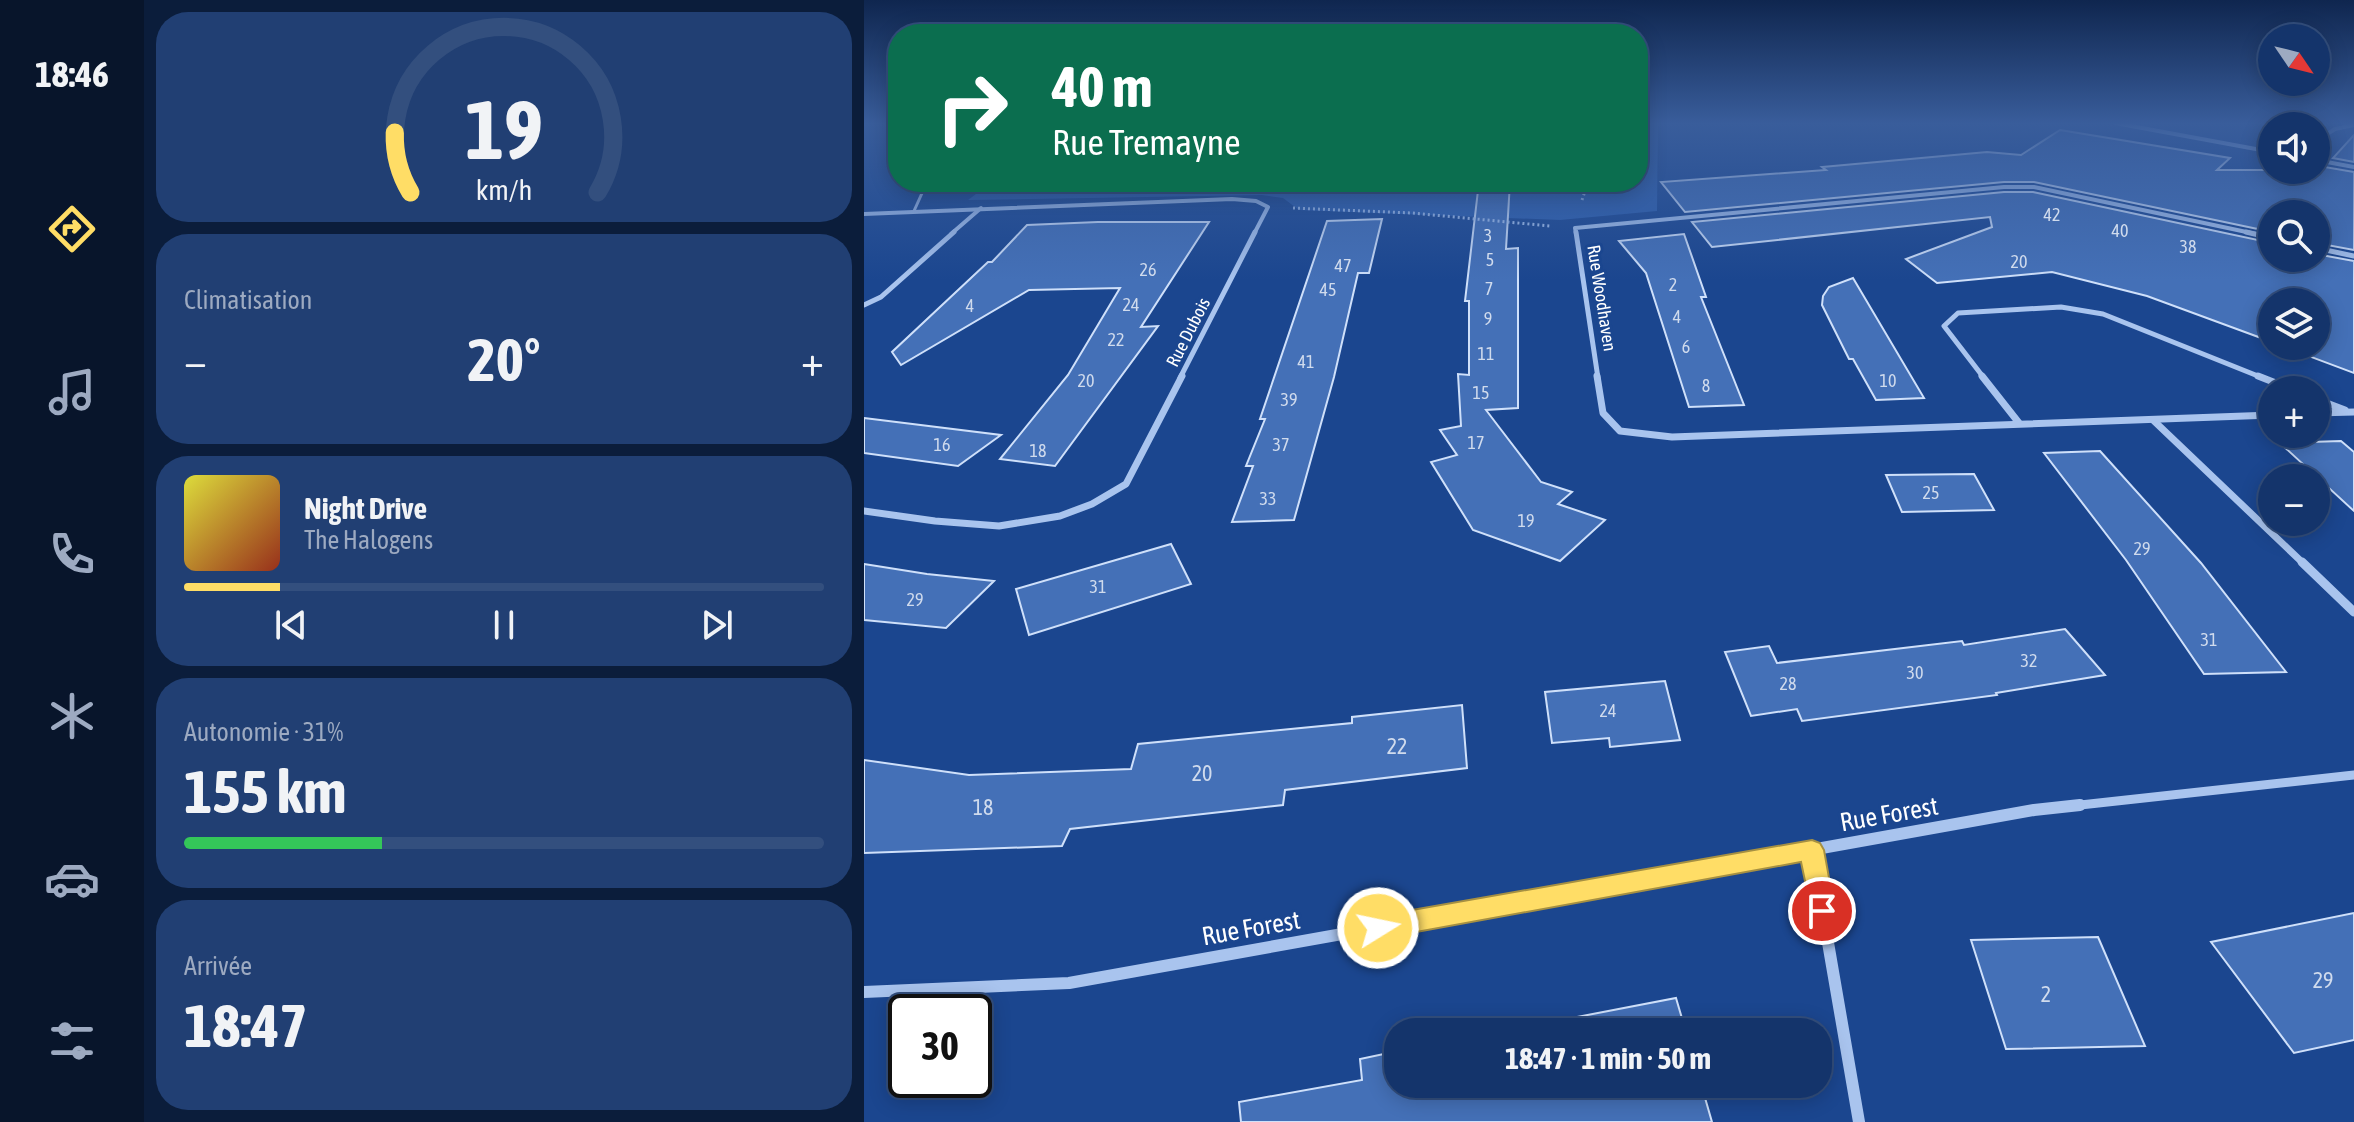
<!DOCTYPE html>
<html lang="fr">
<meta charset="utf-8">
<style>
:root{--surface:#14346b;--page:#213f73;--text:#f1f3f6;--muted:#9daac1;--line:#334f7e;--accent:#fd6}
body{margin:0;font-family:"Asap Condensed",sans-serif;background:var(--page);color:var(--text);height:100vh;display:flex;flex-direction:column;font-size:30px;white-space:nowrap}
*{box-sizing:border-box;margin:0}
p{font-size:26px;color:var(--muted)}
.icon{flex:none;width:44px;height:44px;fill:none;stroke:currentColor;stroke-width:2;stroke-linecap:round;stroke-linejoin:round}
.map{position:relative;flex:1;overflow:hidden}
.side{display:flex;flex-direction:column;gap:12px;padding:12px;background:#0b1d3b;width:720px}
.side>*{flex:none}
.top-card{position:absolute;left:24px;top:24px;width:760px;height:168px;border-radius:32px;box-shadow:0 4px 20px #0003,0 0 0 2px var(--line);background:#0b6e4f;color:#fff;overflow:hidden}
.needle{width:52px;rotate:125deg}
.fabs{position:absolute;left:1394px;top:24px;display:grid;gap:16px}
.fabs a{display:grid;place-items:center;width:72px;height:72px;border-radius:50%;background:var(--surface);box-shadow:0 4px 20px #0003,0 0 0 2px var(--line);font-size:40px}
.speed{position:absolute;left:24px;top:994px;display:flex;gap:16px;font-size:40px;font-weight:700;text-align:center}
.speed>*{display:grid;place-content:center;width:104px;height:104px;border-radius:50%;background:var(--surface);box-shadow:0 4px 20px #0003,0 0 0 2px var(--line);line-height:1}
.speed .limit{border:4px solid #111;border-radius:12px;background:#fff;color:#111}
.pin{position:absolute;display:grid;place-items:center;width:68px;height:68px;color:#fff;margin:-34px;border:4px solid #fff;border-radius:50%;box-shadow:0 2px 8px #0007}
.me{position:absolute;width:88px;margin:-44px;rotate:80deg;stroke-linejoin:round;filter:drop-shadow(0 0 6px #0008)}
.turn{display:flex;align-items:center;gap:28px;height:168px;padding:0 32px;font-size:36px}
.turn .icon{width:104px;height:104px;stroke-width:2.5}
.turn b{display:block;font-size:56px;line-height:68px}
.big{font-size:60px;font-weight:700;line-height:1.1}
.side .card{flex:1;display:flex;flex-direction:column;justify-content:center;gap:12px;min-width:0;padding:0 28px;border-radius:32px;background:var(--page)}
.side .dial{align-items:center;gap:0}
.dial svg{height:208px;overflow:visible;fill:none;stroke:var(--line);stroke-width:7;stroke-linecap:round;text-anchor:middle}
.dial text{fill:var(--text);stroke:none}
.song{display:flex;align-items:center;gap:24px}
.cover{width:96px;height:96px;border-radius:12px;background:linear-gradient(135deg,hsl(60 70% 55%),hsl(10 70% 35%))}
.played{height:8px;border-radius:4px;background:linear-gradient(90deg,var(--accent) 15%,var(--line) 15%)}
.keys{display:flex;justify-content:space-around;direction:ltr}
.heat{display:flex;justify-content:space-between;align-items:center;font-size:44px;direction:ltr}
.charge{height:12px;border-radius:6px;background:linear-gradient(90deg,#34c759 31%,var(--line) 0)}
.trip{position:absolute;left:520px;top:1018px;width:448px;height:80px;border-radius:32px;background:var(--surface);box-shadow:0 4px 20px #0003,0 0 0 2px var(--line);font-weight:700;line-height:80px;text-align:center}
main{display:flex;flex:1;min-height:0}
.menu{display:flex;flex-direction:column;width:144px;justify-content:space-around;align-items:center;background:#08152b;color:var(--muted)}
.menu .icon{width:56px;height:56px}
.menu .current{color:var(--accent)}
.menu b{font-size:36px;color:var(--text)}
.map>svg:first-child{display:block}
.green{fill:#2e5fad}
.building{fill:#4470b7;stroke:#cfe0fa;stroke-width:2}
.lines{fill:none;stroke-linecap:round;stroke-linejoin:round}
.path{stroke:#a9c4ee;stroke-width:3;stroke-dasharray:2 3;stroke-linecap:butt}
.service{stroke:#a9c4ee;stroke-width:3}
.minor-far4{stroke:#a9c4ee;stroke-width:4}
.minor-far3{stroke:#a9c4ee;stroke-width:5}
.minor-far2{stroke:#a9c4ee;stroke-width:7}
.minor-far1{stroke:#a9c4ee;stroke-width:9}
.minor{stroke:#a9c4ee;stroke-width:12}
.route{fill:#fd6;stroke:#a69042;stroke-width:2}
.labels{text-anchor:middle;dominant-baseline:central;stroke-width:6;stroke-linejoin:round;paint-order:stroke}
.number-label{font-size:18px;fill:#d0dbed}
.far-street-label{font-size:18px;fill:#fff;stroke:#1b468f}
.near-number-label{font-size:22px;fill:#d0dbed}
.near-street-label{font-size:26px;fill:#fff;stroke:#1b468f}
</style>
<main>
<nav class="menu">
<b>18:46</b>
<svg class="icon current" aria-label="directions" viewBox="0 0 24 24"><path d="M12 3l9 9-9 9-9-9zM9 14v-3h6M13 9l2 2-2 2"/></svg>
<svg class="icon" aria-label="music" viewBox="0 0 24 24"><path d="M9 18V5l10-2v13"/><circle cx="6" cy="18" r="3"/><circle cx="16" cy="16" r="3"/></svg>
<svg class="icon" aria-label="phone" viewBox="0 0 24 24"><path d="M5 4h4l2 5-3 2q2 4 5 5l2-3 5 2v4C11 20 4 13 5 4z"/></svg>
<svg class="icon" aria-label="climate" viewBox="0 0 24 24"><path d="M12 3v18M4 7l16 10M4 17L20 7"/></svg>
<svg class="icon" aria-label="car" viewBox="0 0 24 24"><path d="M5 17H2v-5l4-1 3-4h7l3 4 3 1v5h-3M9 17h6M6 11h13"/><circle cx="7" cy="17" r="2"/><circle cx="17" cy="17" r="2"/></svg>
<svg class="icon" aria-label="filters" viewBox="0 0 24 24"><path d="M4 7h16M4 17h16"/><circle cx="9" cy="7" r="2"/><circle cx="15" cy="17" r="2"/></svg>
</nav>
<section class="side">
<div class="card dial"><svg viewBox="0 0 100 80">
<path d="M14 69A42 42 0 1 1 86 69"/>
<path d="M14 69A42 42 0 0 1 8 46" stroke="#fd6"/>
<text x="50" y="56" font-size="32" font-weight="700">19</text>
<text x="50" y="72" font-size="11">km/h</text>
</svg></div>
<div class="card"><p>Climatisation</p>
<div class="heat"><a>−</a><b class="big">20°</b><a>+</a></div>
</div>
<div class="card">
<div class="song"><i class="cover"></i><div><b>Night Drive</b><p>The Halogens</p></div></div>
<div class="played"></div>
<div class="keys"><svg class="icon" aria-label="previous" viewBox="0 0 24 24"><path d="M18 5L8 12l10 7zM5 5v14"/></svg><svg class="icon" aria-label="pause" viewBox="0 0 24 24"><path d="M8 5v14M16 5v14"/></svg><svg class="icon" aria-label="next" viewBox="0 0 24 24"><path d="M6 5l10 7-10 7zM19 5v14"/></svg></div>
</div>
<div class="card"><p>Autonomie · 31%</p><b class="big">155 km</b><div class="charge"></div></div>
<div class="card"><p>Arrivée</p><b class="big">18:47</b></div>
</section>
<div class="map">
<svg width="1490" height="1122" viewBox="0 0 1490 1122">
<rect width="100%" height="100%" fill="#1b468f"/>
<!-- green -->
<polygon class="green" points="774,123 794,123 793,211 696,220 435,210 419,198 398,195 104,200 128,182 774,182"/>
<!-- building -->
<g class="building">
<polygon points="1196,130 1366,158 1353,170 1459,170 1461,167 1490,172 1490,250 1452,243 1452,214 1408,214 1408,232 1170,182 1140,182 821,212 797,182 962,170 958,167 1123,152 1157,155"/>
<polygon points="1490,135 1490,162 1469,158"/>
<polygon points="615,182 646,182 642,249 654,248 654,408 622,410 677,482 708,492 694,504 741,520 696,561 609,530 567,462 593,455 576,430 597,426 594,374 605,375 605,301 601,301"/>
<polygon points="1140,192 1169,192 1408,243 1408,258 1452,258 1452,254 1490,261 1490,373 1418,346 1452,346 1452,302 1408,302 1408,342 1283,296 1188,272 1073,283 1042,259 1128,227 1126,217 848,247 828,222"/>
<polygon points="518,219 505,273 494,273 470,377 430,520 368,522 389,466 382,466 401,419 396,419 463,221"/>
<polygon points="234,222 345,222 277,327 294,326 191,466 136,459 204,375 256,288 165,290 37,365 28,352 124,262 128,262 163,225"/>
<polygon points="820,234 842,297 837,297 880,405 825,407 782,273 755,241"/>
<polygon points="989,278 1060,398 1012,400 989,359 985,359 958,305 959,296 965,287"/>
<polygon points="0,418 137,435 94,466 0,453"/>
<polygon points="1477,441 1490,452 1490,511 1416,443"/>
<polygon points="1236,451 1337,563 1422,672 1340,674 1262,560 1180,453"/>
<polygon points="1110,474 1130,510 1038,512 1022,475"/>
<polygon points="307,544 327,584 165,635 152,589"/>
<polygon points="0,564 63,574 130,581 82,628 0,620"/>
<polygon points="1201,629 1241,675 1132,693 1133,695 938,721 933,709 887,716 861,652 905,646 913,663 1098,641 1100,645"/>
<polygon points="801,681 816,740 746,747 745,738 688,743 681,692"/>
<polygon points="598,705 603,768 421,790 419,805 206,829 198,846 0,853 0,760 105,775 267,769 274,744 488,723 488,717"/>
<polygon points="1490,913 1490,1040 1430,1053 1347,942"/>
<polygon points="1234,937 1281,1046 1142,1049 1107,940"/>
<polygon points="812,998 822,1032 635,1032"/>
<polygon points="534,1051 534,1084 837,1084 848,1122 377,1122 375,1102 498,1080 496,1059"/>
</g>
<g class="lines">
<!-- path -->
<g class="path">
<polyline points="718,200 724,182"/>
<polyline points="429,208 548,213 686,226"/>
</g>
<!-- service -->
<polyline class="service" points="50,211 63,182"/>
<!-- minor-far4 -->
<g class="minor-far4">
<polyline points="1251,123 1408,152"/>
<polyline points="1452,141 1471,129 1490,125"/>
<polyline points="1452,160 1490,167"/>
<polyline points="0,214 368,199 392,201 404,207 390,234"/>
<polyline points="87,234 117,208"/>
<polyline points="712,234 711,228 1140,187 1170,187 1392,234"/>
</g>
<!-- minor-far3 -->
<g class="minor-far3">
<polyline points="712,232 734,378"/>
<polyline points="1382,232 1408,238"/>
<polyline points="1452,248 1490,256"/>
<polyline points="0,305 17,297 90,232"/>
<polyline points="316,378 391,232"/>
<polyline points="1120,378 1080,326 1094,313 1197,307 1239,314 1399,378"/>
</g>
<!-- minor-far2 -->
<g class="minor-far2">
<polyline points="733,376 739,413 756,431 808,437 1408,415"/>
<polyline points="1118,376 1155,423"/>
<polyline points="1394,376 1430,390"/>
<polyline points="1452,399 1481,410"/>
<polyline points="1452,413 1490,412"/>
<polyline points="1289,420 1440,564"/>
<polyline points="0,511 71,521 135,526 196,516 228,504 262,484 318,376"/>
</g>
<!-- minor-far1 -->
<g class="minor-far1">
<polyline points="1438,562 1490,612"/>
<polyline points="1198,807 1490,775"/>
</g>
<!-- minor -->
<g class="minor">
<polyline points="948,850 995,1122"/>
<polyline points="0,992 205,983 1170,810 1216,805"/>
</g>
</g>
<!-- sky -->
<linearGradient id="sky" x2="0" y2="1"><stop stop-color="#0f264f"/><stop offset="0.44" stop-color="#395d9b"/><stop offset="1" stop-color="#395d9b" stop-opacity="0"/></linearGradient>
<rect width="1490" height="280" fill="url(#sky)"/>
<!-- route -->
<polygon class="route" points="948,840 956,843 960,850 971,911 967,919 958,922 949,919 937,862 514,939 505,936 501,928 505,920 514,916"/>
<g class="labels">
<!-- number labels -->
<g class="number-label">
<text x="1188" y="214">42</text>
<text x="1256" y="230">40</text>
<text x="624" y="235">3</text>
<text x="1324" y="246">38</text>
<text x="626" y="259">5</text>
<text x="1155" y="261">20</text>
<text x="479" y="265">47</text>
<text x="284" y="269">26</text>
<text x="809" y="284">2</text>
<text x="625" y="288">7</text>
<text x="464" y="289">45</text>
<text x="267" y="304">24</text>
<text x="106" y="305">4</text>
<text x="813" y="316">4</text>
<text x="624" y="318">9</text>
<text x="252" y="339">22</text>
<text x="822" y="346">6</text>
<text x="622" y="353">11</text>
<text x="442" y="361">41</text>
<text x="222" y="380">20</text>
<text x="1024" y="380">10</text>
<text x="842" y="385">8</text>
<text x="617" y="392">15</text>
<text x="425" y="399">39</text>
<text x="612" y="442">17</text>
<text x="78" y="444">16</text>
<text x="417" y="444">37</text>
<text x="174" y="450">18</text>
<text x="1067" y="492">25</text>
<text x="404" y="498">33</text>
<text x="662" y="520">19</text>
<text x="1278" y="548">29</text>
<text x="234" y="586">31</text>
<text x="51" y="599">29</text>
<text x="1345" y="639">31</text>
<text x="1165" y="660">32</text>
<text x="1051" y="672">30</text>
<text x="924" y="683">28</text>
<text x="744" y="710">24</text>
</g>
<!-- far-street labels -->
<g class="far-street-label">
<text transform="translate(738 298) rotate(81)">Rue Woodhaven</text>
<text transform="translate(324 332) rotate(-63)">Rue Dubois</text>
</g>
<!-- near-number labels -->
<g class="near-number-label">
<text x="533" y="746">22</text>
<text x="338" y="773">20</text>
<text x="119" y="807">18</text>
<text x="1459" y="980">29</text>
<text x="1182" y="994">2</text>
</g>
<!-- near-street labels -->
<g class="near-street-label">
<text transform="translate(1025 814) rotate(-10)">Rue Forest</text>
<text transform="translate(387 928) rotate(-10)">Rue Forest</text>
</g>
</g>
</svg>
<div class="fabs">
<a><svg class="needle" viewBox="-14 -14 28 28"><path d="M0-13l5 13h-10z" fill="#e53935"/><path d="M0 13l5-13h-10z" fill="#9daac1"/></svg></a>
<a><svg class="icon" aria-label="sound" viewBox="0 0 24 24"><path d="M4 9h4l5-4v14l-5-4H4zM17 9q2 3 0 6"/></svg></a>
<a><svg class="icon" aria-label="search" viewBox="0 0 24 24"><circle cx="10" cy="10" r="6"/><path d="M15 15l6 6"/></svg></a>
<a><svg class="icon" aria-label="layers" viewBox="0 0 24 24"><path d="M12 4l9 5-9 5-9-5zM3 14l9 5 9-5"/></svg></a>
<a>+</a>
<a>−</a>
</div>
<div class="speed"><div class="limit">30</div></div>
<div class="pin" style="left:958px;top:911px;background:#d93025"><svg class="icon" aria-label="arrive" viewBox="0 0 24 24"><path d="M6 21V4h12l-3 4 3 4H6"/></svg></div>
<svg class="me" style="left:514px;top:928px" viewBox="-20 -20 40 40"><circle r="17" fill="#fd6" stroke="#fff" stroke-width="3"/><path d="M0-11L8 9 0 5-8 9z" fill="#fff"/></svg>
<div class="trip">18:47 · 1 min · 50 m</div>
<div class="top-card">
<div class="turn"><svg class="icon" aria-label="right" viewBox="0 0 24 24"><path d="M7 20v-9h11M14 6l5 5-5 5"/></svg><div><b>40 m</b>Rue Tremayne</div></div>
</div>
</div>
</main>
